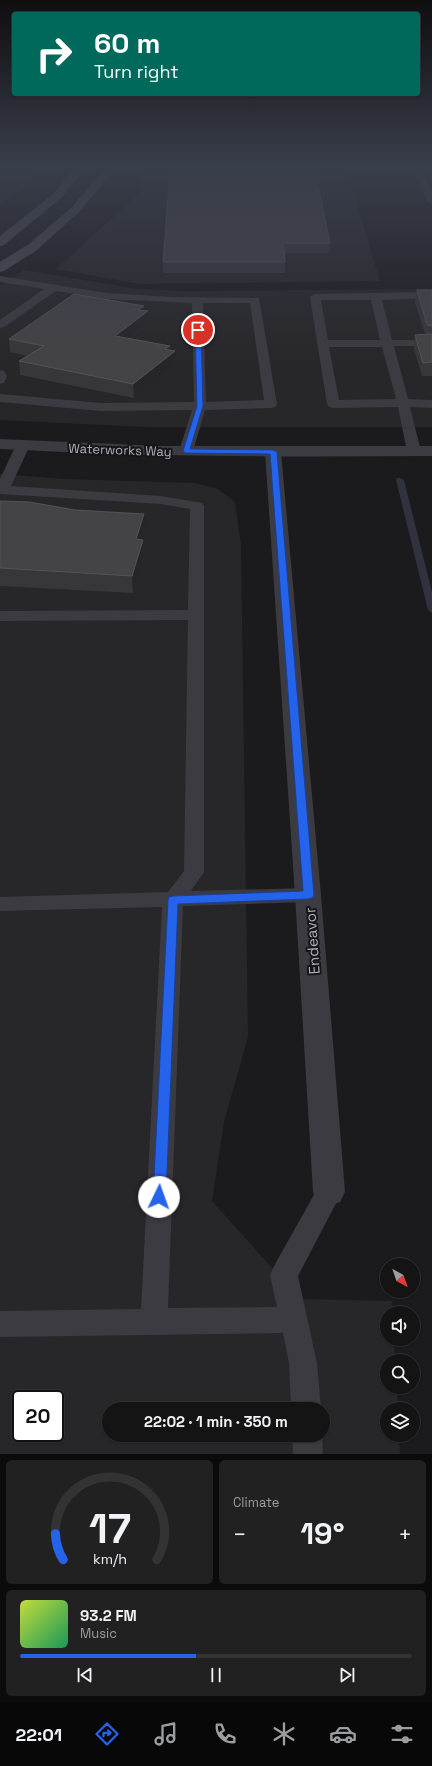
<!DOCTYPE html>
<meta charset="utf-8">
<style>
:root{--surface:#141415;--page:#212122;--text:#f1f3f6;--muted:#9d9ea0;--line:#333334;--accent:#2563eb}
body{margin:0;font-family:"Space Grotesk",sans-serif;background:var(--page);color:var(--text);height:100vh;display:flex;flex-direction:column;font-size:15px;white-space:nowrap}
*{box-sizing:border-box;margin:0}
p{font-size:13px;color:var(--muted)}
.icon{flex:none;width:22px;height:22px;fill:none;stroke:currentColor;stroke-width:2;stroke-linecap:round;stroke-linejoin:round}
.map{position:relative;height:1454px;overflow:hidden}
.panel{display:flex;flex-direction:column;gap:6px;padding:6px;background:#0b0b0c;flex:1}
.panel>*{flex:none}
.banner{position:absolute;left:12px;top:12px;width:408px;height:84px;border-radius:4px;box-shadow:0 1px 3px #0004,0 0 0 1px var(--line);background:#00695c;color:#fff;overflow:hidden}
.needle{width:26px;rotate:140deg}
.controls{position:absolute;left:380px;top:1258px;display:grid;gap:8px}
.controls a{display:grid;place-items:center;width:40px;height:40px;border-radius:50%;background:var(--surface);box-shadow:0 1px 3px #0004,0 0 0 1px var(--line);font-size:20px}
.speed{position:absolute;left:12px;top:1390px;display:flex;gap:8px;font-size:20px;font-weight:700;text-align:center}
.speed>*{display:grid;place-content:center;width:52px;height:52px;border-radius:50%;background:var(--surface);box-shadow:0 1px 3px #0004,0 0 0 1px var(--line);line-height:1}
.speed .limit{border:2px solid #111;border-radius:6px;background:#fff;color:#111}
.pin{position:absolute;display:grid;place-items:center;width:34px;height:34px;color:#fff;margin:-17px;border:2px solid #fff;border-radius:50%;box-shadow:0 1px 4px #0007}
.me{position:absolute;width:44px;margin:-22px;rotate:3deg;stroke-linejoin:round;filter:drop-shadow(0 0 3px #0008)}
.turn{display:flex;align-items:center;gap:14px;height:84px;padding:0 16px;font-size:18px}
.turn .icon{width:52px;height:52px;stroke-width:2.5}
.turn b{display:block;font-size:28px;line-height:34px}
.big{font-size:30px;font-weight:700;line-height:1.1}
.panel .card{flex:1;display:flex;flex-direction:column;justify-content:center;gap:6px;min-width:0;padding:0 14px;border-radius:6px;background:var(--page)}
.panel .dial{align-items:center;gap:0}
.dial svg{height:104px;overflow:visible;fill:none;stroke:var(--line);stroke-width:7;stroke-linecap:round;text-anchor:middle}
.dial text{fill:var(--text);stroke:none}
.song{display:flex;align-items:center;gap:12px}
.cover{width:48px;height:48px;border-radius:6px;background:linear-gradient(135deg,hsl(70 70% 55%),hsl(150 70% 35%))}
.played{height:4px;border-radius:2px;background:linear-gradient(90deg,var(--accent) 45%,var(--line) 45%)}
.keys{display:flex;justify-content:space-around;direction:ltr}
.heat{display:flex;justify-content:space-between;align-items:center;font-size:22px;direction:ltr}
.panel .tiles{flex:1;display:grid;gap:6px;grid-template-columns:1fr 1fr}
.card:last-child{grid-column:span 2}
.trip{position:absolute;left:102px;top:1402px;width:228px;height:40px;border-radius:20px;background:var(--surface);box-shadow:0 1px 3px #0004,0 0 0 1px var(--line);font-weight:700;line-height:40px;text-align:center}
.menu{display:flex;height:64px;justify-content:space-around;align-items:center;background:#080808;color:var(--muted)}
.menu .icon{width:28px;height:28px}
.menu .current{color:var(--accent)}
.menu b{font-size:18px;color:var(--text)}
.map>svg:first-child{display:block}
.built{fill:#272629;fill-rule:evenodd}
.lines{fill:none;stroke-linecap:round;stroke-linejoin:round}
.stream{fill:#30323f;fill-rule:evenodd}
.service{fill:#3c3b41;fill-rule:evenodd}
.minor{fill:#3c3b41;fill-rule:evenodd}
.tertiary{fill:#3c3b41;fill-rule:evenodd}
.secondary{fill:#4a4950;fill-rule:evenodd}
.wall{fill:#37363a}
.shaded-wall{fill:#262528}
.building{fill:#444347;stroke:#545359}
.route{fill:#2563eb;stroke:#184099}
.labels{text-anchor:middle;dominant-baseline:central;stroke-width:4;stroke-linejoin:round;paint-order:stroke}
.far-street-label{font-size:13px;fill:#aeadba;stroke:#161517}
.street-label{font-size:15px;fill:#aeadba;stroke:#161517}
</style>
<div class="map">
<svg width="432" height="1454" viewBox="0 0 432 1454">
<rect width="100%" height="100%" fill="#1b1a1c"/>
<!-- built -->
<g class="built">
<polygon points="0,166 45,166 27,185 0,205"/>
<polygon points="144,166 346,166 380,281 140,284 56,269 143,190 142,168"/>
<polygon points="24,270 137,289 184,291 432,289 432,427 147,427 0,420 0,285"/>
<path d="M0,474L65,479L195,483L218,489L235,502L241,545L248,1037L224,1122L212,1201L300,1299L392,1301L393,1313H387V1339H394L395,1361H387V1387H397L398,1409H387V1435H399L400,1454H0ZM21,1399H55V1433H21ZM109,1409H323V1435H109Z"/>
</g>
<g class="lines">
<!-- stream -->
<polygon class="stream" points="397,478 400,478 404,480 432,592 432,613 428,610 396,480"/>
<!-- service -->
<g class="service">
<polygon points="412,166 420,166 432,191 432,204 427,201"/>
<path d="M0,276L107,293L171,297L259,298L277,404L275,407L271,408L205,410L193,451L191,454H181L179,451L192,410L101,411L0,402V394L101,403L194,402L192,303L107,299L56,291L4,327L0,328V320L44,289L0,282ZM203,303H250L264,400L206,402Z"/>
<path d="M432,292V298L382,300L392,340H432V346H394L408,399L432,400V408L410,407L421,451L419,454H409L407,451L398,407L333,408L329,407L327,404L310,297L315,294ZM321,300H371L380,340H328ZM329,347H382L396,399L339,400Z"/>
<polygon points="0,370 4,371 7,376 4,383 0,384"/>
<polygon points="23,441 28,442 30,445 11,486 161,496 197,502 202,503 204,506 204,872 191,891 308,888 315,890 318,895 315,900 308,902 183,906 168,1308 277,1307 270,1275 274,1266 320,1184 329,1181 338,1184 342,1192 298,1276 317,1363 321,1409 291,1409 289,1363 283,1333 0,1337 0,1311 141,1309 162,907 0,911 0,897 168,892 184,871 188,620 0,621 0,611 188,610 190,509 161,504 0,494 0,479 16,445 18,442"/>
<polygon points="292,1435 322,1435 323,1454 293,1454"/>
</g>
<!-- minor -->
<polygon class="minor" points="273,447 279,449 281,452 321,895 345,1192 340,1202 329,1206 318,1202 313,1192 295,895 265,452 267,449"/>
<!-- tertiary -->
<path class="tertiary" d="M0,439L162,446H432V456C288,457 144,457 0,449Z"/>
<!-- secondary -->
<g class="secondary">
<polygon points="77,166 87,166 61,198 4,245 0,246 0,236 53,194"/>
<polygon points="107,166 118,166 79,212 37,250 4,271 0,272 0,262 29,244 71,208"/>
</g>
</g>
<!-- wall -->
<g class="wall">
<polygon points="170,173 330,243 329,253 284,253 285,262 285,273 163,273 163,262"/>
<polygon points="417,290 432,290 432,376 422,376 414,349 415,335 425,334 415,303"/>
<polygon points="144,306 144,311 148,311 148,324 130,338 170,346 170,350 175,365 134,398 20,375 19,361 28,356 10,352 9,339"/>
<polygon points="0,501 145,531 142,539 143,540 144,557 133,593 0,586"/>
</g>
<!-- shaded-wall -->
<g class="shaded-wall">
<polygon points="144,306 144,314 148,311 148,324 115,349 115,336 138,310"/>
<polygon points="170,346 170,355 175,351 175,365 134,398 133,384 165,349"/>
<polygon points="144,514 145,531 137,556 136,539"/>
<polygon points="143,540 144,557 133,593 132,576"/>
</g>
<!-- building -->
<g class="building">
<polygon points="174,166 314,166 330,243 283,243 285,262 163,262 170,173 173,173"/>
<polygon points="417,290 432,290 432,326 427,325"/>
<polygon points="74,294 144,306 138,310 148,311 115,336 170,346 165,349 175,351 133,384 19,361 44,346 9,339"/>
<polygon points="432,334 432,362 423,363 415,335"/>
<polygon points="0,501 29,502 75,510 144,514 136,539 143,540 132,576 0,568"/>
</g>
<!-- sky -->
<linearGradient id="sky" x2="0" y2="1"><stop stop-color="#0f0e0f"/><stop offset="0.45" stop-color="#393e4b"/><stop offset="1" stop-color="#393e4b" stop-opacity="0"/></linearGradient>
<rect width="432" height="369" fill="url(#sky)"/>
<!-- route -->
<polygon class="route" points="198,329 201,330 203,406 190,449 273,450 277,452 314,895 312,898 308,899 178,904 166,1197 164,1201 159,1203 155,1201 153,1197 168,900 169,897 173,896 303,891 270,454 186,453 183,451 197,406 195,330"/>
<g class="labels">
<!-- far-street labels -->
<g class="far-street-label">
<text transform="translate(120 450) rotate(2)">Waterworks Way</text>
</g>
<!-- street labels -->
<g class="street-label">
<text transform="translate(312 941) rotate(-94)">Endeavor</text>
</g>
</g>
</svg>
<div class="controls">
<a><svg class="needle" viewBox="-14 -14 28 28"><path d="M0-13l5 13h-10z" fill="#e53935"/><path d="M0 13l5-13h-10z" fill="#9d9ea0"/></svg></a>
<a><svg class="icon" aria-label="sound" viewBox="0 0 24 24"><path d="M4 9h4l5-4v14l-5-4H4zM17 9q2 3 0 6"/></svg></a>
<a><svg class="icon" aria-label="search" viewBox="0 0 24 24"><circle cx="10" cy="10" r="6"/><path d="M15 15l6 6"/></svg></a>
<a><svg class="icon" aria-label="layers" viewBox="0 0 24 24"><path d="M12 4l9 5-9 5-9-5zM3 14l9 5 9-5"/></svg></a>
</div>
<div class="speed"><div class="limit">20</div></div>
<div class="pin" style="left:198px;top:330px;background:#d93025"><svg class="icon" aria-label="arrive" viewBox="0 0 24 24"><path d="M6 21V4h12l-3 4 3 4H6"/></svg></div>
<svg class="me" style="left:159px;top:1197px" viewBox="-20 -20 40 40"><circle r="19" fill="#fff"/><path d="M0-13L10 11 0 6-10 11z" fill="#2563eb"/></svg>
<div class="trip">22:02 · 1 min · 350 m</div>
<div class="banner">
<div class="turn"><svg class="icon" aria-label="right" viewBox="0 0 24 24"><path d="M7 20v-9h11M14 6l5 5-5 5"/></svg><div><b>60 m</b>Turn right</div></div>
</div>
</div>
<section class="panel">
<div class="tiles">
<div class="card dial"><svg viewBox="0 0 100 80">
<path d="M14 69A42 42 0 1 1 86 69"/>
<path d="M14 69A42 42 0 0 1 8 49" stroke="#2563eb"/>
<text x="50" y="56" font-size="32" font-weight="700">17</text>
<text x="50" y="72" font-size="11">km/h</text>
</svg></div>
<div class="card"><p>Climate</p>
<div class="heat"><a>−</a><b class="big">19°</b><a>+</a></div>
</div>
<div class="card">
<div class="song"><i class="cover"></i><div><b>93.2 FM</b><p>Music</p></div></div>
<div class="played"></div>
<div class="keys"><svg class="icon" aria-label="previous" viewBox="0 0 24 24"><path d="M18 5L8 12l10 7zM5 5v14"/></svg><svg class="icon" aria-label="pause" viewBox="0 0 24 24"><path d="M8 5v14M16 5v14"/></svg><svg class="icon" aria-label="next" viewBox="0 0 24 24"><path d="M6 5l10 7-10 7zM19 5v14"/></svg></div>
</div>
</div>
</section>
<nav class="menu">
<b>22:01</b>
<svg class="icon current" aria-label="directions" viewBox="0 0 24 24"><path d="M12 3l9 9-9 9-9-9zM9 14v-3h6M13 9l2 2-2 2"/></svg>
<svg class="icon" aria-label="music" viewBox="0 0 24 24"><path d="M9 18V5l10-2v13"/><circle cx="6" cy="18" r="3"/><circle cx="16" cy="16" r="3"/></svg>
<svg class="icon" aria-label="phone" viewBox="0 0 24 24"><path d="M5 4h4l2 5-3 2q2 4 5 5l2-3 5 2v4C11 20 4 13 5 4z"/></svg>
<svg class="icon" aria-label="climate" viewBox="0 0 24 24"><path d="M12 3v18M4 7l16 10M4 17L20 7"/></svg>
<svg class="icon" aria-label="car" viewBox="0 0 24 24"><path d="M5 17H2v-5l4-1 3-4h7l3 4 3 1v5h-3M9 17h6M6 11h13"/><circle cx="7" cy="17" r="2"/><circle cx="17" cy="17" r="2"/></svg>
<svg class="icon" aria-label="filters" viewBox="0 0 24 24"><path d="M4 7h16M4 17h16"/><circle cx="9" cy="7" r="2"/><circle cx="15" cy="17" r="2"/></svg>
</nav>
